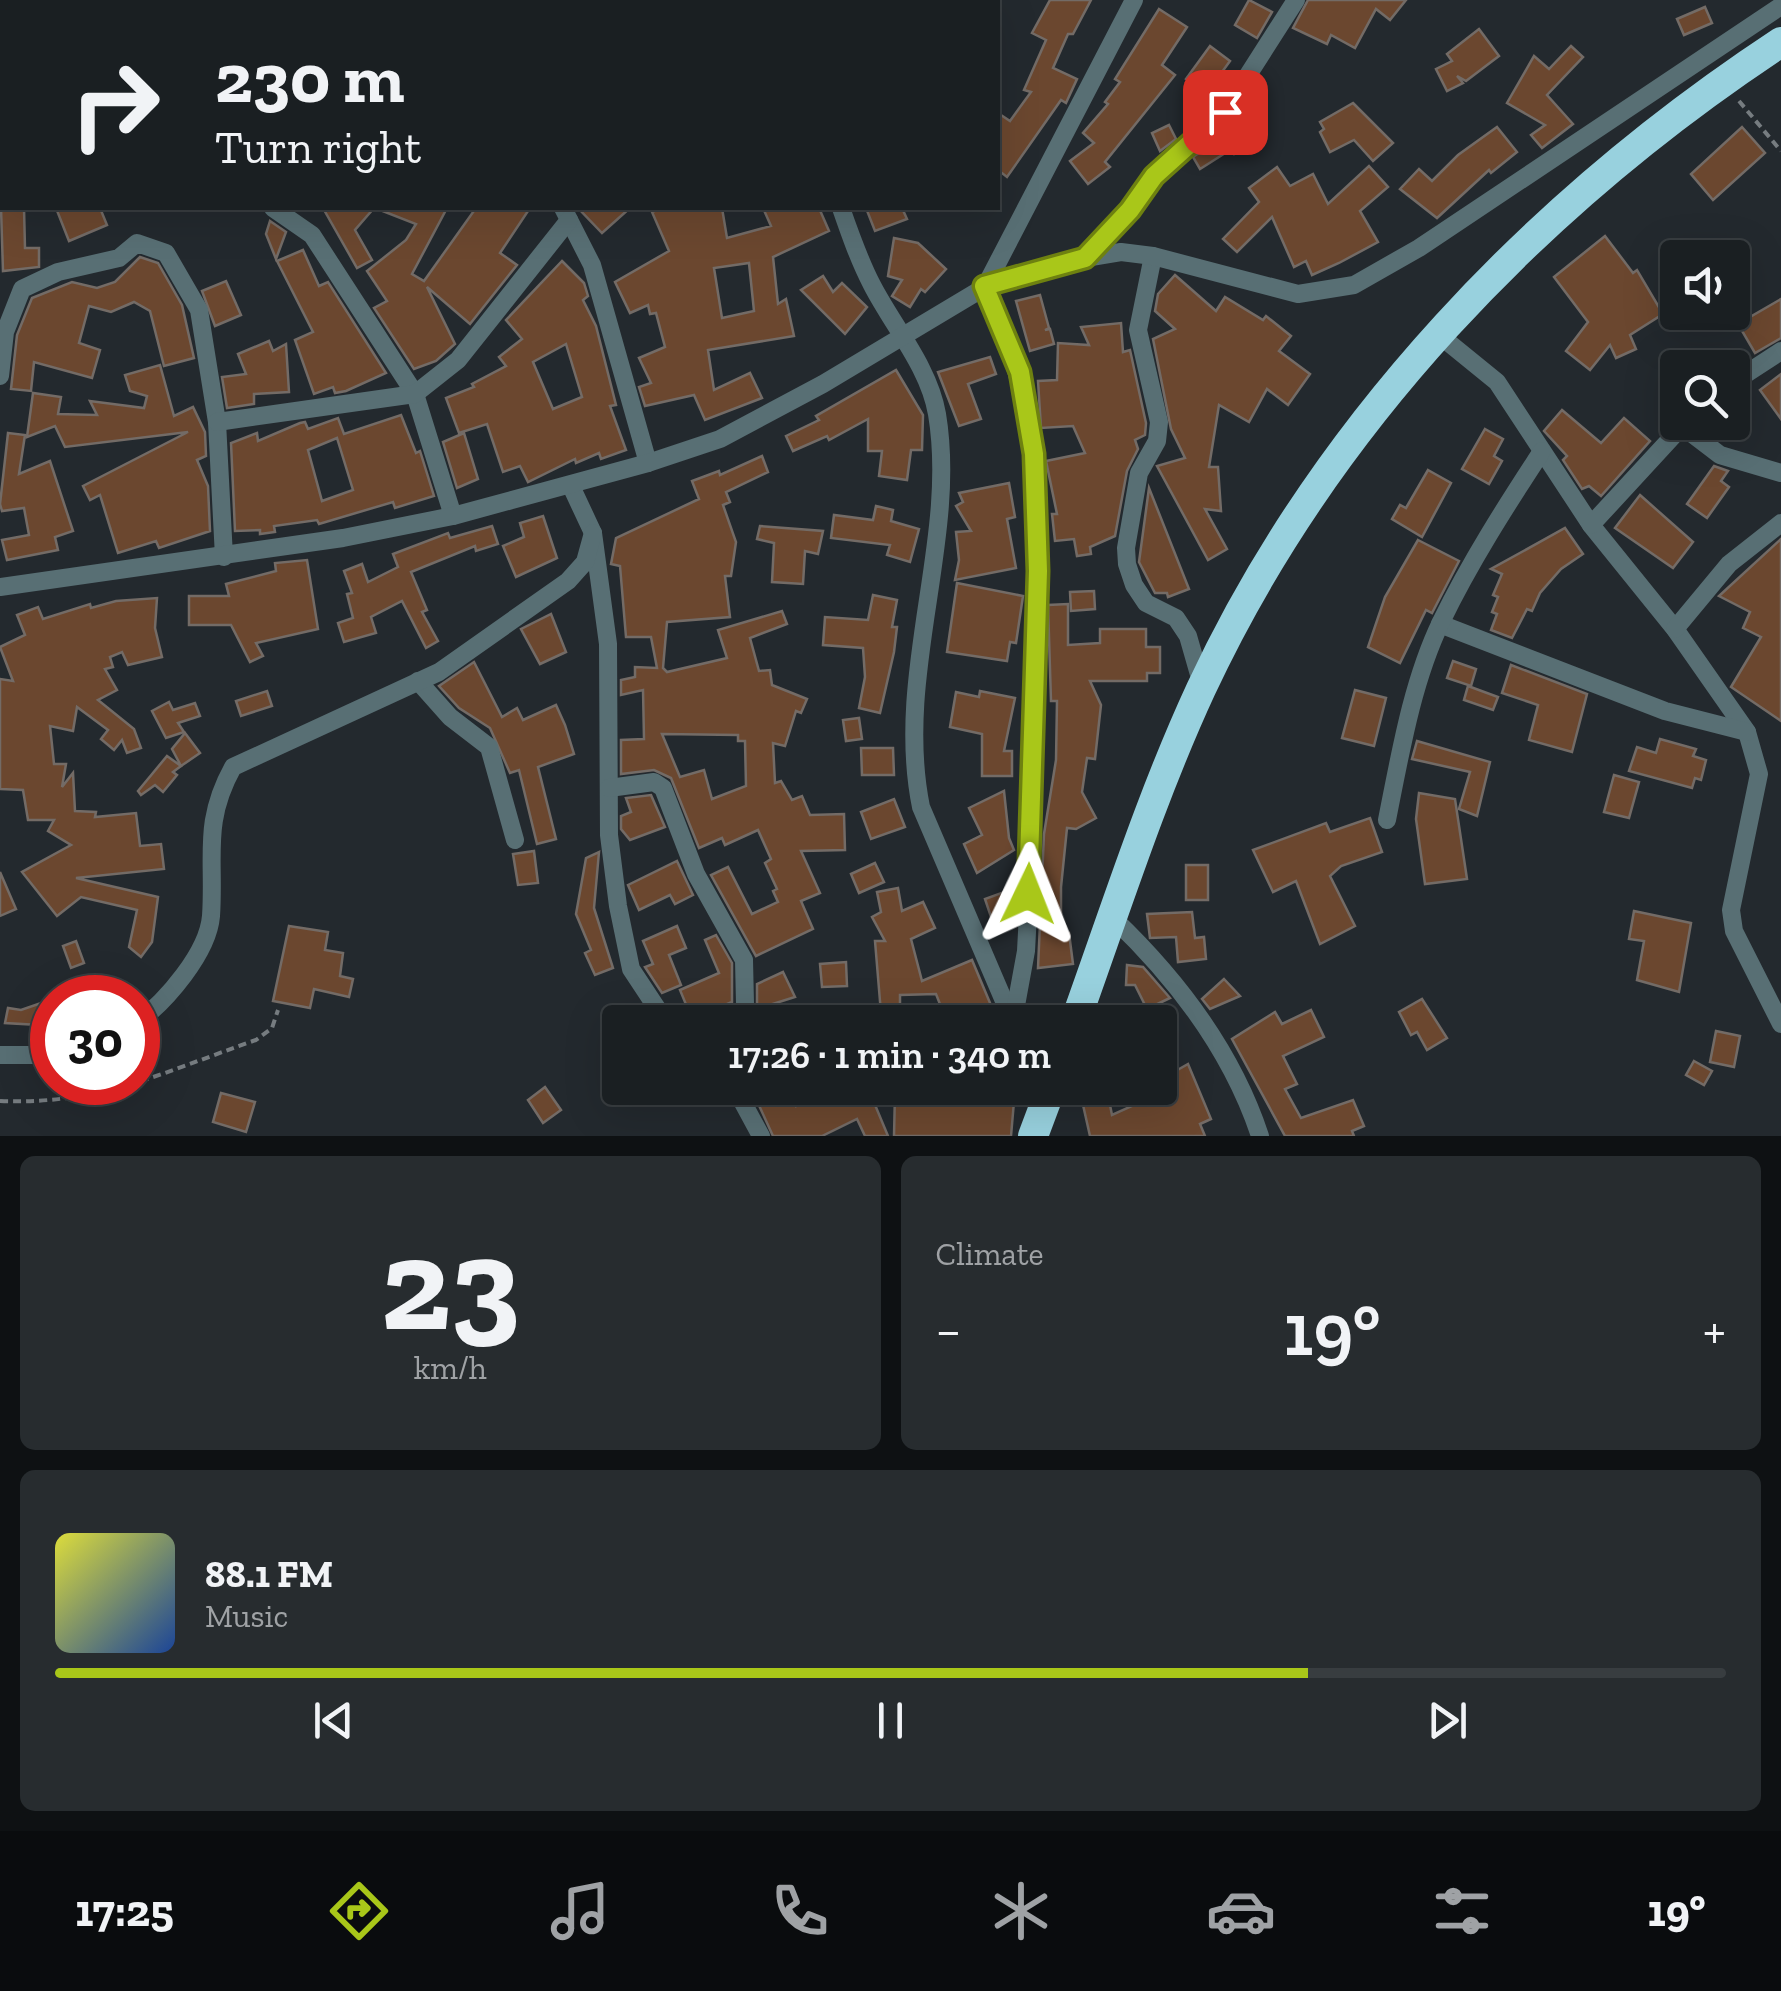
<!DOCTYPE html>
<meta charset="utf-8">
<style>
:root{--surface:#1a1f22;--page:#272c2f;--text:#f1f3f6;--muted:#9fa2a5;--line:#383d40;--accent:#a9c719}
body{margin:0;font-family:"Zilla Slab",serif;background:var(--page);color:var(--text);height:100vh;display:flex;flex-direction:column;font-size:38px;white-space:nowrap}
*{box-sizing:border-box;margin:0}
p{font-size:32px;color:var(--muted)}
.icon{flex:none;width:55px;height:55px;fill:none;stroke:currentColor;stroke-width:2;stroke-linecap:round;stroke-linejoin:round}
.map{position:relative;height:1136px;overflow:hidden}
.side{display:flex;flex-direction:column;gap:20px;padding:20px;background:#0e1113;flex:1}
.side>*{flex:none}
.top-card{position:absolute;left:0px;top:0px;width:1000px;height:210px;box-shadow:0 10px 40px #0002,0 0 0 2px var(--line);background:#1a1f22;color:var(--text);overflow:hidden}
.fabs{position:absolute;left:1660px;top:240px;display:grid;gap:20px}
.fabs a{display:grid;place-items:center;width:90px;height:90px;border-radius:10px;background:var(--surface);box-shadow:0 10px 40px #0002,0 0 0 2px var(--line);font-size:50px}
.speed{position:absolute;left:30px;top:975px;display:flex;gap:20px;font-size:50px;font-weight:700;text-align:center}
.speed>*{display:grid;place-content:center;width:130px;height:130px;border-radius:50%;background:var(--surface);box-shadow:0 10px 40px #0002,0 0 0 2px var(--line);line-height:1}
.speed .limit{border:15px solid #d22;background:#fff;color:#111}
.pin{position:absolute;display:grid;place-items:center;width:85px;height:85px;color:#fff;margin:-42px;border-radius:20px;box-shadow:0 5px 15px #0006}
.me{position:absolute;width:110px;margin:-55px;rotate:2deg;stroke-linejoin:round;filter:drop-shadow(0 0 8px #0008)}
.turn{display:flex;align-items:center;gap:35px;height:210px;padding:0 50px;font-size:45px}
.turn .icon{width:130px;height:130px;stroke-width:2.5}
.turn b{display:block;font-size:70px;line-height:85px}
.big{font-size:75px;font-weight:600;line-height:1.1}
.side .widget{flex:1;display:flex;flex-direction:column;justify-content:center;gap:15px;min-width:0;padding:0 35px;border-radius:15px;background:var(--page)}
.side .dial{align-items:center;gap:0}
.dial b{font-size:130px;line-height:1}
.song{display:flex;align-items:center;gap:30px}
.cover{width:120px;height:120px;border-radius:15px;background:linear-gradient(135deg,hsl(60 70% 55%),hsl(220 70% 35%))}
.played{height:10px;border-radius:5px;background:linear-gradient(90deg,var(--accent) 75%,var(--line) 75%)}
.keys{display:flex;justify-content:space-around;direction:ltr}
.heat{display:flex;justify-content:space-between;align-items:center;font-size:55px;direction:ltr}
.side .tiles{flex:1;display:grid;gap:20px;grid-template-columns:1fr 1fr}
.widget:last-child{grid-column:span 2}
.trip{position:absolute;left:602px;top:1005px;width:575px;height:100px;border-radius:10px;background:var(--surface);box-shadow:0 10px 40px #0002,0 0 0 2px var(--line);font-weight:600;line-height:100px;text-align:center}
.tab-bar{display:flex;height:160px;justify-content:space-around;align-items:center;background:#0a0c0e;color:var(--muted)}
.tab-bar .icon{width:70px;height:70px}
.tab-bar .selected{color:var(--accent)}
.tab-bar b{font-size:45px;color:var(--text)}
.map>svg:first-child{display:block}
.building{fill:#6b472f;stroke:#736b66;stroke-width:2.5;fill-rule:evenodd}
.lines{fill:none;stroke-linecap:round;stroke-linejoin:round}
.path{stroke:#767c80;stroke-width:4;stroke-dasharray:8 5;stroke-linecap:butt}
.street{stroke:#586f74;stroke-width:18}
.highway{stroke:#98d1de;stroke-width:30}
.route-casing{stroke:#6e8110;stroke-width:25}
.route{stroke:#a9c719;stroke-width:18}
</style>
<div class="map">
<svg width="1781" height="1136" viewBox="0 0 1781 1136">
<rect width="100%" height="100%" fill="#23292e"/>
<!-- building -->
<g class="building">
<polygon points="1050,0 1091,0 1073,34 1068,34 1053,68 1077,79 1066,103 1061,100 1007,177 998,170 998,113 1010,121 1031,92 1024,90 1046,40 1032,33"/>
<polygon points="1249,0 1272,12 1257,38 1235,25"/>
<polygon points="1308,0 1406,0 1390,20 1376,9 1355,48 1331,35 1327,44 1293,28"/>
<polygon points="1705,7 1712,23 1684,35 1677,19"/>
<polygon points="1159,9 1187,27 1162,65 1175,75 1105,162 1110,167 1088,184 1070,161 1094,143 1083,133 1108,104 1105,102 1120,82 1115,79"/>
<polygon points="1479,29 1499,56 1466,81 1457,76 1463,83 1447,91 1436,69 1452,61 1447,54"/>
<polygon points="1210,46 1230,61 1206,94 1186,79"/>
<polygon points="1571,46 1583,57 1547,95 1573,124 1542,148 1531,135 1545,125 1507,103 1534,56 1549,69"/>
<polygon points="1353,103 1393,143 1373,161 1354,140 1330,152 1320,132 1324,129 1320,122"/>
<polygon points="1242,107 1262,130 1234,154 1230,150 1200,169 1193,157 1221,138 1217,135"/>
<polygon points="1169,125 1176,139 1160,151 1152,133"/>
<polygon points="1497,127 1517,152 1491,173 1489,170 1437,218 1400,189 1419,169 1432,181 1458,155"/>
<polygon points="1742,127 1765,153 1713,200 1691,174"/>
<polygon points="1369,166 1388,187 1360,211 1378,242 1339,263 1312,275 1306,261 1294,267 1272,217 1237,252 1223,239 1259,202 1249,188 1277,167 1290,186 1313,174 1328,204"/>
<polygon points="1,208 24,208 25,248 39,248 39,267 3,271"/>
<polygon points="56,208 100,208 107,225 69,241"/>
<polygon points="323,208 374,208 355,230 372,260 357,268"/>
<polygon points="375,208 447,208 412,274 424,281 476,208 530,208 500,253 517,265 470,324 427,287 455,344 436,361 414,369 374,308 387,301 367,271 406,240 416,224"/>
<polygon points="578,208 630,208 602,233"/>
<path d="M662,208H722L727,238L771,226L763,208H819L829,231L773,257L778,304L786,299L794,336L708,350L714,390L750,373L762,398L705,420L694,395L645,406L639,387L651,383L639,358L665,347L656,313L650,314L648,305L630,313L615,282L669,251L652,212ZM749,263L754,311L722,318L714,268Z"/>
<polygon points="866,208 902,208 907,219 875,231"/>
<polygon points="270,221 286,232 276,259 266,234"/>
<polygon points="1605,236 1633,273 1637,270 1663,314 1630,335 1636,349 1616,358 1610,345 1590,370 1566,351 1588,322 1554,277"/>
<polygon points="894,238 918,243 946,269 925,292 921,289 910,307 892,296 902,280 888,276"/>
<polygon points="303,250 319,286 328,282 386,373 346,391 335,393 333,387 314,394 295,340 313,332 277,261"/>
<polygon points="140,257 158,263 182,305 194,358 164,366 150,311 134,302 111,312 89,306 79,343 100,350 92,378 34,362 31,391 11,389 17,335 32,298 72,282 97,288 115,282"/>
<path d="M562,261L584,283L588,296L583,300L596,326L616,405L610,406L626,450L601,459L599,453L576,463L575,459L528,482L520,466L503,472L487,424L459,433L446,398L474,387L472,384L506,366L499,357L522,339L506,320ZM566,344L582,397L553,409L533,362Z"/>
<polygon points="1175,275 1216,311 1225,297 1263,320 1266,316 1291,336 1279,351 1310,374 1288,405 1267,389 1249,422 1219,405 1209,467 1218,467 1221,511 1205,509 1227,549 1208,560 1157,466 1185,458 1171,429 1153,339 1175,329 1155,311 1158,294"/>
<polygon points="823,276 833,292 842,283 867,307 845,334 801,290"/>
<polygon points="226,281 241,315 215,326 202,291"/>
<polygon points="1040,295 1049,328 1045,330 1050,329 1054,344 1030,351 1016,301"/>
<polygon points="1781,299 1781,338 1755,353 1738,324"/>
<polygon points="1121,323 1123,352 1130,350 1146,423 1145,435 1135,440 1138,449 1127,471 1115,536 1090,547 1091,554 1077,556 1074,539 1055,541 1052,514 1057,514 1046,461 1085,453 1073,426 1041,428 1038,381 1057,380 1058,343 1089,345 1081,327"/>
<polygon points="269,341 273,351 286,344 289,392 254,394 254,404 227,408 222,377 246,374 238,354"/>
<polygon points="990,357 996,374 968,384 981,419 959,426 938,372"/>
<polygon points="160,365 174,416 193,407 205,432 206,456 197,460 208,486 210,531 159,548 156,541 118,553 100,495 90,500 83,486 188,432 65,447 55,426 27,437 33,393 61,397 58,414 97,415 90,401 144,408 147,396 130,391 125,375"/>
<polygon points="896,370 923,415 922,450 911,450 907,480 879,476 882,451 868,451 868,419 829,440 827,436 793,451 786,436 819,420 816,416"/>
<polygon points="1781,374 1781,419 1760,390"/>
<polygon points="1562,410 1601,443 1624,418 1650,441 1601,496 1589,486 1582,489 1563,460 1567,456 1544,431"/>
<path d="M401,415L416,453L420,451L434,496L395,508L393,502L319,524L317,520L274,526L275,532L260,534V530L235,531L231,443L257,433L258,441L300,423L305,422L308,429L338,418L344,434ZM337,438L353,490L322,501L308,450Z"/>
<polygon points="1485,429 1503,439 1494,456 1502,461 1489,484 1462,469"/>
<polygon points="8,433 25,435 19,474 50,461 73,531 55,537 58,550 7,560 2,540 29,535 24,508 2,511 0,504"/>
<polygon points="464,433 478,479 457,488 443,442"/>
<path d="M762,456L768,472L726,492L730,502L723,505L736,542L731,576H725L730,617L667,622L663,668L667,672L727,658L718,630L782,611L787,624L750,638L759,671L770,670L772,685L807,699L801,713L796,711L785,746L773,743L775,783L781,781L792,800L802,796L810,815L844,814L845,850L801,851L820,893L801,901L813,929L756,956L711,875L728,867L752,914L778,902L773,891L777,889L765,863L771,859L758,830L725,845L722,838L699,848L671,778L654,770L621,774V740L644,739L643,690L621,695V680L635,677V667L657,668L651,637H626L620,566L611,564L616,538L699,499L692,481L719,471L720,475ZM662,734L738,735V741H745L746,786L712,799L704,770L680,777Z"/>
<polygon points="1714,466 1728,471 1721,481 1729,487 1707,518 1687,504"/>
<polygon points="1428,470 1451,483 1422,537 1392,519 1400,505 1406,508"/>
<polygon points="1009,483 1015,517 1007,519 1016,568 955,580 959,560 956,532 971,531 956,506 963,502 959,493"/>
<polygon points="1149,488 1189,589 1168,597 1167,593 1155,593 1139,562"/>
<polygon points="1640,495 1693,542 1673,568 1615,528"/>
<polygon points="876,506 893,510 891,521 919,529 910,562 887,555 890,545 831,538 834,515 873,520"/>
<polygon points="543,516 557,558 516,577 503,546 524,537 520,523"/>
<polygon points="492,526 498,544 476,551 475,546 411,572 427,610 422,612 438,641 426,648 402,601 371,617 376,633 344,642 338,623 353,618 347,594 352,593 344,571 362,564 368,582 398,567 393,554 448,533 450,538"/>
<polygon points="760,526 823,531 818,554 805,551 803,584 772,582 774,543 757,539"/>
<polygon points="1565,528 1583,554 1561,569 1540,593 1532,611 1527,609 1512,638 1491,630 1497,614 1492,612 1498,597 1493,595 1502,574 1491,569"/>
<polygon points="1781,539 1781,721 1731,687 1761,637 1743,628 1750,612 1719,596"/>
<polygon points="1418,540 1459,561 1432,613 1426,610 1400,663 1368,647 1385,597"/>
<polygon points="307,560 318,629 256,643 263,656 250,662 231,625 189,625 189,596 229,596 226,584 276,571 275,563"/>
<polygon points="957,583 1023,596 1016,643 1010,642 1007,661 947,652"/>
<polygon points="1094,591 1095,609 1071,611 1070,592"/>
<polygon points="873,595 897,600 892,627 897,627 894,652 880,713 859,708 865,677 863,648 823,645 825,617 868,620"/>
<polygon points="157,598 155,628 162,657 128,665 122,652 110,657 113,667 105,669 117,690 98,700 134,729 141,748 127,753 122,740 114,750 101,739 108,730 77,707 73,731 50,726 54,764 66,764 62,787 73,773 75,811 96,812 95,817 136,813 140,846 161,844 164,869 76,878 158,897 152,942 141,957 129,947 137,910 81,897 57,916 22,872 71,845 48,831 54,820 28,820 23,790 0,789 0,679 13,681 0,647 25,635 17,615 38,607 43,619 90,604 91,608 116,601"/>
<polygon points="1068,604 1068,645 1100,643 1100,629 1146,629 1146,647 1160,647 1160,673 1147,673 1147,681 1090,681 1101,705 1095,759 1087,758 1082,792 1096,818 1076,829 1067,828 1061,887 1061,934 1069,933 1073,964 1038,968 1044,834 1056,760 1057,701 1051,701 1048,605"/>
<polygon points="551,614 566,652 540,664 521,629"/>
<polygon points="1453,661 1476,669 1471,686 1447,678"/>
<polygon points="474,662 502,717 517,708 523,720 556,705 565,725 574,754 538,767 556,839 537,844 519,770 510,773 490,728 459,708 439,686"/>
<polygon points="1511,665 1587,694 1572,752 1529,740 1538,705 1502,693"/>
<polygon points="1468,686 1498,697 1493,710 1464,700"/>
<polygon points="1355,690 1386,698 1374,746 1342,738"/>
<polygon points="267,691 272,706 241,716 236,701"/>
<polygon points="980,691 1015,698 1004,751 1012,751 1012,776 982,776 982,734 950,727 956,692 979,697"/>
<polygon points="169,702 173,710 195,703 200,716 178,723 184,732 166,738 152,711"/>
<polygon points="859,718 862,739 846,741 843,720"/>
<polygon points="185,733 200,753 181,766 172,749"/>
<polygon points="1660,739 1696,749 1693,756 1706,760 1701,780 1695,778 1692,788 1629,771 1637,747 1656,753"/>
<polygon points="1417,741 1490,762 1477,816 1459,809 1470,772 1412,759"/>
<polygon points="861,748 893,748 894,775 862,775"/>
<polygon points="167,756 181,766 173,772 177,775 163,792 155,785 141,795 138,791"/>
<polygon points="1614,775 1639,782 1629,818 1604,812"/>
<polygon points="1004,791 1009,838 1014,850 977,873 964,844 982,835 969,808"/>
<polygon points="1419,793 1455,799 1467,879 1425,884 1416,819"/>
<polygon points="651,795 665,827 630,840 621,829 621,816 631,812 626,798"/>
<polygon points="894,799 905,827 871,839 861,812"/>
<polygon points="1370,818 1382,852 1341,866 1330,876 1355,926 1320,944 1296,881 1273,892 1253,850 1326,823 1330,832"/>
<polygon points="534,851 538,883 518,885 513,854"/>
<polygon points="599,852 594,908 613,968 595,975 585,953 591,950 576,914 586,858"/>
<polygon points="677,861 693,895 675,904 670,895 639,910 628,885"/>
<polygon points="875,863 884,882 859,893 851,874"/>
<rect x="1186" y="865" width="22" height="35"/>
<polygon points="0,872 16,909 0,916"/>
<polygon points="898,888 902,911 923,902 935,928 911,939 922,981 972,960 998,1022 947,1022 936,994 900,995 900,1012 881,1013 875,941 885,941 872,917 881,912 877,892"/>
<polygon points="1004,892 1012,916 993,923 985,899"/>
<polygon points="1634,911 1691,923 1679,992 1637,980 1644,941 1629,939"/>
<polygon points="1192,912 1195,938 1204,937 1206,959 1178,962 1176,937 1150,938 1147,914"/>
<polygon points="289,926 328,932 325,950 343,953 340,976 353,979 349,997 314,989 310,1008 273,1001"/>
<polygon points="677,926 686,948 669,955 681,985 662,993 645,967 653,964 643,941"/>
<polygon points="716,935 732,963 732,1002 692,1019 680,990 719,973 705,940"/>
<polygon points="76,941 84,963 71,968 63,946"/>
<polygon points="846,962 847,986 822,987 820,964"/>
<polygon points="1127,965 1143,967 1170,998 1147,1009 1135,985 1126,985"/>
<polygon points="783,972 795,997 757,1009 757,984"/>
<polygon points="1224,979 1240,996 1210,1009 1202,999"/>
<polygon points="1422,999 1447,1038 1427,1050 1417,1032 1411,1035 1399,1012"/>
<polygon points="47,1001 52,1043 45,1042 39,1025 5,1023 8,1008 21,1010"/>
<polygon points="1311,1010 1324,1037 1283,1056 1297,1084 1285,1089 1301,1118 1353,1100 1364,1126 1352,1131 1354,1136 1285,1136 1232,1039 1275,1012 1282,1024"/>
<polygon points="1716,1031 1740,1036 1734,1067 1710,1062"/>
<polygon points="1694,1061 1712,1071 1704,1085 1686,1075"/>
<polygon points="1188,1064 1211,1119 1200,1124 1205,1136 1090,1136 1081,1096 1107,1090 1112,1115 1141,1102 1137,1094 1160,1088 1160,1080"/>
<polygon points="545,1087 561,1110 543,1123 528,1100"/>
<polygon points="751,1088 788,1088 796,1106 836,1088 868,1088 888,1136 865,1136 857,1119 822,1136 773,1136"/>
<polygon points="926,1088 1015,1090 1011,1136 894,1136 895,1093 926,1094"/>
<polygon points="221,1093 255,1102 246,1132 213,1122"/>
</g>
<g class="lines">
<!-- path -->
<g class="path">
<polyline points="1739,101 1781,151"/>
<path d="M0,1101C101,1105 163,1072 256,1040L272,1028L278,1010"/>
</g>
<!-- street -->
<g class="street">
<polyline points="473,0 474,2"/>
<polyline points="778,0 778,2"/>
<polyline points="201,2 212,0"/>
<polyline points="0,173 2,173"/>
<polyline points="273,208 312,235 415,394 453,516"/>
<polyline points="563,208 592,265 648,463"/>
<path d="M841,208C850,234 859,260 872,285C893,326 929,367 937,414C958,540 894,674 921,807L1013,1022"/>
<polyline points="1153,256 1138,330 1159,422 1157,441 1139,473 1126,548 1127,564 1134,585 1146,603 1176,618 1188,636 1202,685"/>
<polyline points="1085,258 1130,210 1154,176 1225,111 1296,0"/>
<polyline points="1438,334 1497,382 1591,525 1675,629 1747,732 1759,774 1731,910 1734,931 1781,1024"/>
<polyline points="0,376 5,332 22,289 58,272 119,258 137,243 166,253 199,310 217,422 224,557"/>
<polyline points="1732,383 1781,351"/>
<polyline points="217,422 415,394 458,360 569,220"/>
<polyline points="1682,426 1720,455 1781,473"/>
<polyline points="571,486 593,533 608,644 609,835 618,906 631,969 666,1022"/>
<polyline points="1591,525 1686,422"/>
<polyline points="0,587 343,538 453,516 648,463 720,439 823,384 985,287 1085,258 1121,252 1153,256 1298,294 1354,285 1419,248 1781,6"/>
<polyline points="1440,624 1665,711 1747,732"/>
<polyline points="1675,629 1729,564 1781,523"/>
<polyline points="418,681 450,717 489,747 515,840"/>
<polyline points="609,788 654,782 663,788 696,874 744,960 745,1004 740,1022"/>
<path d="M1387,820C1400,755 1412,682 1441,622C1470,562 1506,506 1542,451"/>
<path d="M1113,918C1177,979 1232,1051 1260,1136"/>
<path d="M138,1022C166,1001 208,953 211,916C215,857 202,823 233,767L439,672L568,581L585,562L593,533"/>
<path d="M1013,1022L1026,951L1029,894L1037,508C1032,421 1020,366 985,287L1134,0"/>
<polyline points="0,1055 52,1055"/>
<polyline points="735,1088 761,1136"/>
</g>
<!-- highway -->
<g class="highway">
<path d="M1075,1022C1115,911 1151,797 1201,689C1325,423 1538,202 1781,42"/>
<polyline points="1033,1136 1051,1088"/>
</g>
</g>
<g class="lines">
<!-- route casing -->
<g class="route-casing">
<polyline id="route" points="1028,894 1038,571 1034,454 1020,372 984,286 1085,258 1130,210 1154,176 1225,112"/>
</g>
<!-- route -->
<use href="#route" class="route"/>
</g>
</svg>
<div class="fabs">
<a><svg class="icon" aria-label="sound" viewBox="0 0 24 24"><path d="M4 9h4l5-4v14l-5-4H4zM17 9q2 3 0 6"/></svg></a>
<a><svg class="icon" aria-label="search" viewBox="0 0 24 24"><circle cx="10" cy="10" r="6"/><path d="M15 15l6 6"/></svg></a>
</div>
<div class="speed"><div class="limit">30</div></div>
<div class="pin" style="left:1225px;top:112px;background:#d93025"><svg class="icon" aria-label="arrive" viewBox="0 0 24 24"><path d="M6 21V4h12l-3 4 3 4H6"/></svg></div>
<svg class="me" style="left:1028px;top:894px" viewBox="-20 -20 40 40"><path d="M0-17L14 15 0 8-14 15z" fill="#a9c719" stroke="#fff" stroke-width="4"/></svg>
<div class="trip">17:26 · 1 min · 340 m</div>
<div class="top-card">
<div class="turn"><svg class="icon" aria-label="right" viewBox="0 0 24 24"><path d="M7 20v-9h11M14 6l5 5-5 5"/></svg><div><b>230 m</b>Turn right</div></div>
</div>
</div>
<section class="side">
<div class="tiles">
<div class="widget dial"><b>23</b><p>km/h</p></div>
<div class="widget"><p>Climate</p>
<div class="heat"><a>−</a><b class="big">19°</b><a>+</a></div>
</div>
<div class="widget">
<div class="song"><i class="cover"></i><div><b>88.1 FM</b><p>Music</p></div></div>
<div class="played"></div>
<div class="keys"><svg class="icon" aria-label="previous" viewBox="0 0 24 24"><path d="M18 5L8 12l10 7zM5 5v14"/></svg><svg class="icon" aria-label="pause" viewBox="0 0 24 24"><path d="M8 5v14M16 5v14"/></svg><svg class="icon" aria-label="next" viewBox="0 0 24 24"><path d="M6 5l10 7-10 7zM19 5v14"/></svg></div>
</div>
</div>
</section>
<nav class="tab-bar">
<b>17:25</b>
<svg class="icon selected" aria-label="directions" viewBox="0 0 24 24"><path d="M12 3l9 9-9 9-9-9zM9 14v-3h6M13 9l2 2-2 2"/></svg>
<svg class="icon" aria-label="music" viewBox="0 0 24 24"><path d="M9 18V5l10-2v13"/><circle cx="6" cy="18" r="3"/><circle cx="16" cy="16" r="3"/></svg>
<svg class="icon" aria-label="phone" viewBox="0 0 24 24"><path d="M5 4h4l2 5-3 2q2 4 5 5l2-3 5 2v4C11 20 4 13 5 4z"/></svg>
<svg class="icon" aria-label="climate" viewBox="0 0 24 24"><path d="M12 3v18M4 7l16 10M4 17L20 7"/></svg>
<svg class="icon" aria-label="car" viewBox="0 0 24 24"><path d="M5 17H2v-5l4-1 3-4h7l3 4 3 1v5h-3M9 17h6M6 11h13"/><circle cx="7" cy="17" r="2"/><circle cx="17" cy="17" r="2"/></svg>
<svg class="icon" aria-label="filters" viewBox="0 0 24 24"><path d="M4 7h16M4 17h16"/><circle cx="9" cy="7" r="2"/><circle cx="15" cy="17" r="2"/></svg>
<b>19°</b>
</nav>
